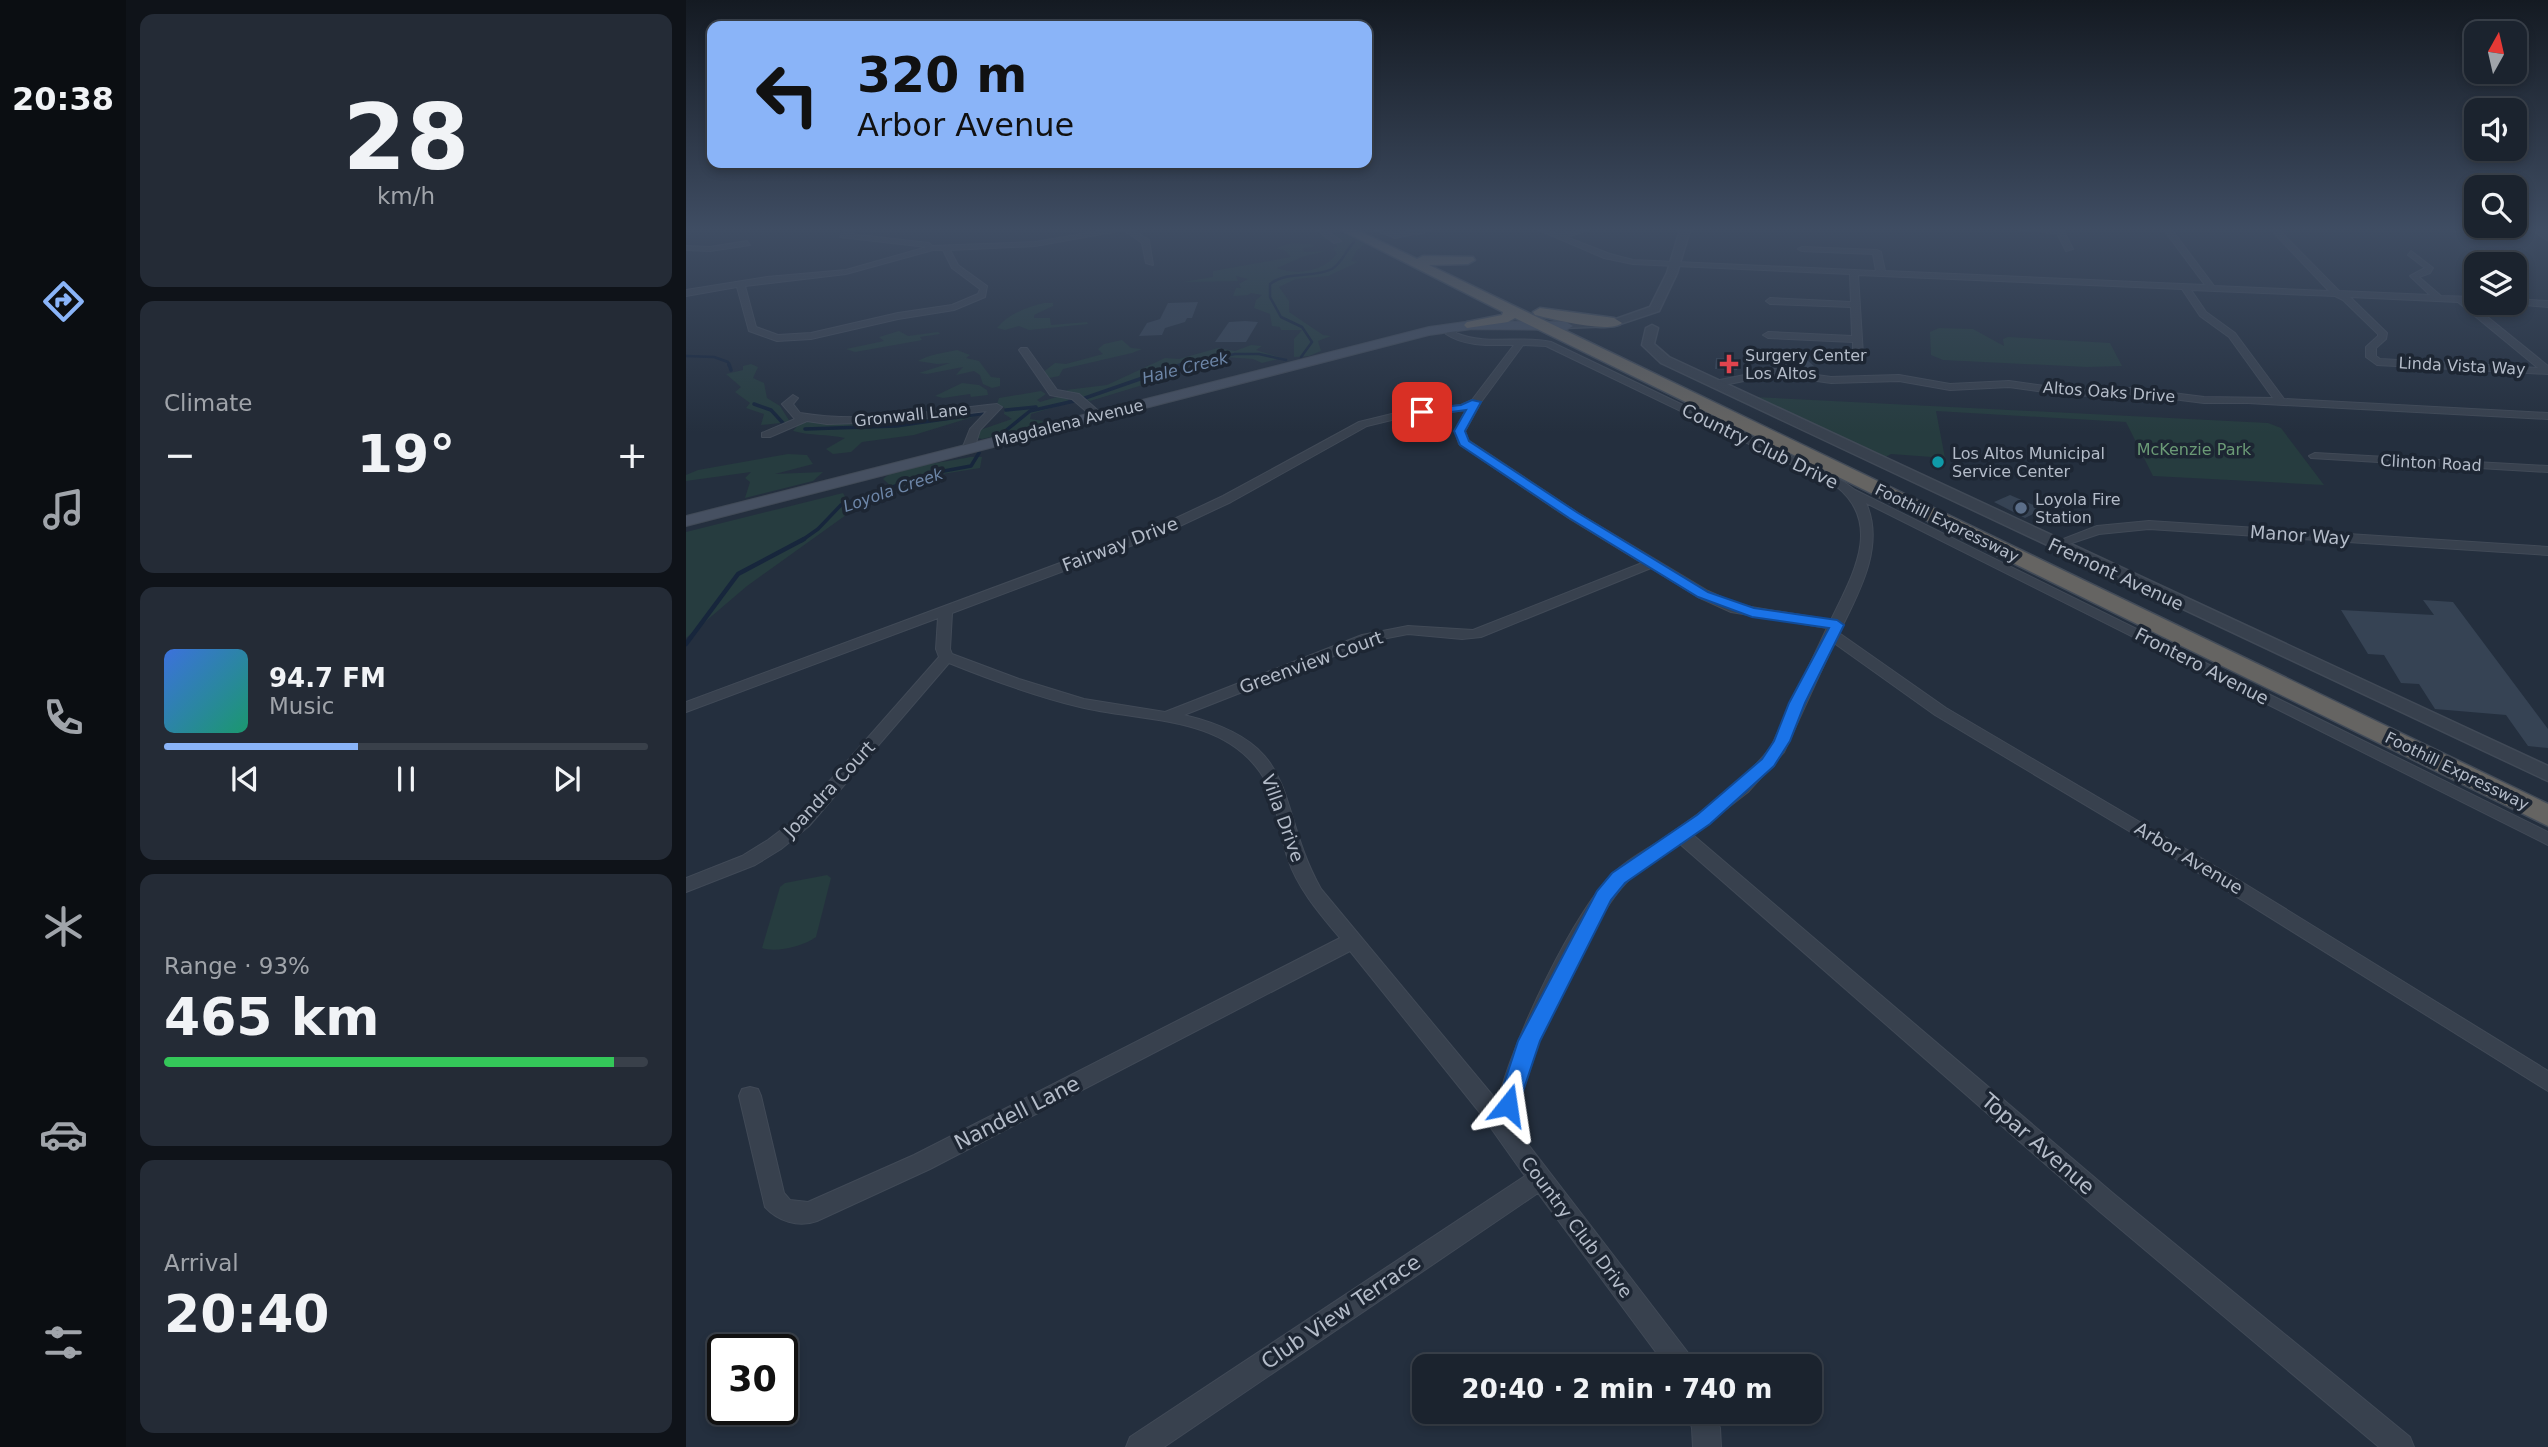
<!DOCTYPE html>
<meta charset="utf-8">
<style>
:root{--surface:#1b232e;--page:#242b36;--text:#f1f3f6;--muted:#a0a4aa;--line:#39404a;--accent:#8ab4f8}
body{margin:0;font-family:"DejaVu Sans",sans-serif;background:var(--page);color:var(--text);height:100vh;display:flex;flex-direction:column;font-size:26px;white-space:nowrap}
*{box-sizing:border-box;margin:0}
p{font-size:23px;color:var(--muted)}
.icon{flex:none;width:38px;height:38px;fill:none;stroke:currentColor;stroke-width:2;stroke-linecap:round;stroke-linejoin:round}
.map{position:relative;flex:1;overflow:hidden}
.details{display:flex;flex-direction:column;gap:14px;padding:14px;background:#0f1319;width:560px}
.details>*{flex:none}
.top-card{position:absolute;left:21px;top:21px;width:665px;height:147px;border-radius:14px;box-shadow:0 4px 10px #0003,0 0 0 2px var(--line);background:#8ab4f8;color:#111;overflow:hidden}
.needle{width:46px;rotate:8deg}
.buttons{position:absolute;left:1778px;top:21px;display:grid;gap:14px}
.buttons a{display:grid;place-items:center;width:63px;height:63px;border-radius:14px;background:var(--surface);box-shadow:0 4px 10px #0003,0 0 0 2px var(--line);font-size:35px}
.speed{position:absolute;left:21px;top:1334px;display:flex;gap:14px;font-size:35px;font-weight:700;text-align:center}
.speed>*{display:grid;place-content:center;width:91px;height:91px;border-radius:50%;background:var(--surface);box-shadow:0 4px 10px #0003,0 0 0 2px var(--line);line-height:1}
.speed .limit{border:4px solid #111;border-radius:10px;background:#fff;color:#111}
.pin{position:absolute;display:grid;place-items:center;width:60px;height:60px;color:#fff;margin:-30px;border-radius:14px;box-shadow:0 4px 10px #0006}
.me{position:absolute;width:77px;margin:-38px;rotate:15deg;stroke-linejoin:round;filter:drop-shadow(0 0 5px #0008)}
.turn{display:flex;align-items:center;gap:24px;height:147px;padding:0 35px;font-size:32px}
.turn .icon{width:91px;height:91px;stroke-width:2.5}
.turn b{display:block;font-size:49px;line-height:60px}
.big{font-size:52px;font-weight:600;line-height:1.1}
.details .card{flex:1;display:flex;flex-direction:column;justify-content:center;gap:10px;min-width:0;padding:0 24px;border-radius:14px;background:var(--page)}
.details .dial{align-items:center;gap:0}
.dial b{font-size:91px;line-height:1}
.song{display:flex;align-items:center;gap:21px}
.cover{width:84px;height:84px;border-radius:10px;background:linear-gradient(135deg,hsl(220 70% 55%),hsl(160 70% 35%))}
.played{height:7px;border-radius:4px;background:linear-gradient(90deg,var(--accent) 40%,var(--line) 40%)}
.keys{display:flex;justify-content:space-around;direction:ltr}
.heat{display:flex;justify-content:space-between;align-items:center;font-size:38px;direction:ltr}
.charge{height:10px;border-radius:5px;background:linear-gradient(90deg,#34c759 93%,var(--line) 0)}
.trip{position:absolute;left:726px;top:1354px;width:410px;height:70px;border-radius:14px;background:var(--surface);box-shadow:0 4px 10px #0003,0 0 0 2px var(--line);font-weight:600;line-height:70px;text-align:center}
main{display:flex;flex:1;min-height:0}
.menu{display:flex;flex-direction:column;width:126px;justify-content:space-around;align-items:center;background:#0b0e12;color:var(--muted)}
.menu .icon{width:49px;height:49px}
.menu .on{color:var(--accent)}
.menu b{font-size:32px;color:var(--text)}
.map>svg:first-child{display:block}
.green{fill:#263c3f}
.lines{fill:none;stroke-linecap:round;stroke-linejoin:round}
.stream-far2{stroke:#17263c;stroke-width:2.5}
.stream-far1{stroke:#17263c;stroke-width:3.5}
.stream{stroke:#17263c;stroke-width:4.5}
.building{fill:#364354}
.minor-casing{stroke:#414a57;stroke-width:2}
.tertiary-casing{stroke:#414a57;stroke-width:3}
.secondary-casing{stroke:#414a57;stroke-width:2}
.trunk-casing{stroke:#434c59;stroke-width:3}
.minor{fill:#38414e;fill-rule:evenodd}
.tertiary{fill:#38414e;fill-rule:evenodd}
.secondary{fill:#465061;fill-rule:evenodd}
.trunk{fill:#656462;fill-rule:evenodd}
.route{fill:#1a73e8;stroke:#114b97;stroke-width:2}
.health-dot{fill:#e0444e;stroke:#1d2633;stroke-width:2.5}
.culture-dot{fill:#0f9aa8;stroke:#1d2633;stroke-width:2.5}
.service-dot{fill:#5c6f8a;stroke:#1d2633;stroke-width:2.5}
.labels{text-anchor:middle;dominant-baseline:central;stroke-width:7;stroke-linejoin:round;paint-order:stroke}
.far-poi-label{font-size:16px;fill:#b4bcc9;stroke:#1d2633;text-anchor:start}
.far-street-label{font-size:16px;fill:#b4bcc9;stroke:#1d2633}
.far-water-label{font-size:16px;font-style:italic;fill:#6d86a8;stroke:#1d2633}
.far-park-label{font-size:16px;fill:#6b9a76;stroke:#1d2633}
.street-label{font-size:18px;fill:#b4bcc9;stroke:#1d2633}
.near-street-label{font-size:21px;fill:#b4bcc9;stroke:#1d2633}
</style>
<main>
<nav class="menu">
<b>20:38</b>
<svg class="icon on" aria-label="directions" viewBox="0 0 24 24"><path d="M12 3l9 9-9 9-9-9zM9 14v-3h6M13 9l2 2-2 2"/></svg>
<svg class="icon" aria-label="music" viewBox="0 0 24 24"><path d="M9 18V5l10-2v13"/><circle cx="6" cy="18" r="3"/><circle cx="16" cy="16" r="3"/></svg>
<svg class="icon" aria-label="phone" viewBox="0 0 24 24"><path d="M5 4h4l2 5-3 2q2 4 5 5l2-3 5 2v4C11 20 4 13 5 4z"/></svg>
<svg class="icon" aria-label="climate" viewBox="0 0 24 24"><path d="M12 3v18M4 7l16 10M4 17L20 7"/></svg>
<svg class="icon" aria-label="car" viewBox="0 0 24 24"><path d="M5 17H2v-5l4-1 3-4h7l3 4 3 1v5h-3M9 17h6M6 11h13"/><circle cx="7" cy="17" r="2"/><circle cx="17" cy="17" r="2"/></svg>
<svg class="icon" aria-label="filters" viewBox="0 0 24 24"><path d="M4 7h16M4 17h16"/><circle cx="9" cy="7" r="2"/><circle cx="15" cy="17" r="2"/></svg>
</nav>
<section class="details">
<div class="card dial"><b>28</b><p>km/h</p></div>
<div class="card"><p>Climate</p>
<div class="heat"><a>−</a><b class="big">19°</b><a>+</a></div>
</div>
<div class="card">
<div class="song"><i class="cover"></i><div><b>94.7 FM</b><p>Music</p></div></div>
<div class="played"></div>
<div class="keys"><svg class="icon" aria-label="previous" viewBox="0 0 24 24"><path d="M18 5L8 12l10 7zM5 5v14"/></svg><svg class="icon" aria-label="pause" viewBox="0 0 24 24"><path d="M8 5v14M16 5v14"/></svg><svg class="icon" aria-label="next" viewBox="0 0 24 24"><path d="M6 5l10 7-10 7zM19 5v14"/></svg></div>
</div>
<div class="card"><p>Range · 93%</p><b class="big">465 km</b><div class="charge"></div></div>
<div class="card"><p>Arrival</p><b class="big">20:40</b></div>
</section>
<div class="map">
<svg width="1862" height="1447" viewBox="0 0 1862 1447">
<rect width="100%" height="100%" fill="#242f3e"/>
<!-- green -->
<g class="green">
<path d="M659,234L679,244L671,250L665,261L672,262L642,276L610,279L593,287L603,301V312L637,335L645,336L632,341L635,351L623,356L608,357V339L616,330H595L594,327L586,326L584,314L568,308L570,300L576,295L565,293L562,295L547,296L550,288H555L553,284L562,279L550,276L552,281L497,282L527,277V271L605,257L598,250L590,249C604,241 616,243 630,246L617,248L618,252L640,251L616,257L591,268C610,276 640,271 651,253L647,249L651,247V243L631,237Z"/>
<path d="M358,303H367V306L348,315V318H364L365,325L401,322L402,324L343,330L333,326L319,330L311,328C322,314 341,307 358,303Z"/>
<polygon points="1253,328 1287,329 1318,346 1317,339 1322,337 1424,343 1436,366 1401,367 1257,360 1245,355 1244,332"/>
<polygon points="213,331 222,336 252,332 254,334 234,337 236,340 231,341 169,352 160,349 198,341 193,337"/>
<polygon points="436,340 445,348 456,349 446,353 377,369 373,376 363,378 356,373 369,363 380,364 417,354 412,349 418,344"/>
<polygon points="565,345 576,346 570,350 596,358 576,363 567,359 539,357 499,366 473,380 404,401 380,390 421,385 479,358 493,359 532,348 549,351"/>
<path d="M271,350L284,355L280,358L293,361L305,377L314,378V386L306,388L297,384L294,375L288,371L270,375L277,367L241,374L233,373L264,363L251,364L232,361C244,354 258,353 271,350Z"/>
<polygon points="65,364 72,367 67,378 78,383 81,398 94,406 104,422 75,425 78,414 60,408 64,403 49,392 55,387 40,374 57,370 57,366"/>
<polygon points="276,383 293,385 301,390 302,395 285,397 284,394 257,398 249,396"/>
<polygon points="355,391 360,394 351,400 354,402 374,396 383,399 379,404 345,414 344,419 357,421 355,425 296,439 288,437 291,431 326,419 318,414 319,408 311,404 313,398"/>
<polygon points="1069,397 1582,423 1595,428 1638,485 1467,476 1440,422 1250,411 1259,458 1205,454 1196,459"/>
<path d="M298,411L293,415L228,435L176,442L165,452L147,454L140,449L159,438C141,434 125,436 107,431L115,422L135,419L169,425L181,421Z"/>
<polygon points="102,454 121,455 127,464 89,474 137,472 127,481 59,498 64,482 59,478 65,472 0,481 0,475 12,470"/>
<path d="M284,457H296L294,468L244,476L214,487L205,486L197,479C209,466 264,462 284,457Z"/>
<polygon points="157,493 167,510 61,586 0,638 0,532"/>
<path d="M141,875L145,878L130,937C118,946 90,953 76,948L94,887L99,883Z"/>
</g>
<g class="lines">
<!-- stream-far2 -->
<g class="stream-far2">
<polyline points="0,356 28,357 42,362 43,366"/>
<path d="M615,357L626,342L616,327L595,317L584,297V284C603,270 626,279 646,269C656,263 660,250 668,242"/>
<polyline points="490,366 549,354 573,354 600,360"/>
</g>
<!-- stream-far1 -->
<g class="stream-far1">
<polyline points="43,364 45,370"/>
<polyline points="399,398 497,364"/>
<polyline points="68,404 85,410 97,423"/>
<polyline points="320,410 350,407"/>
<polyline points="119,429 210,426 300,413"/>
<polyline points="318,432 344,411 388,401"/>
<polyline points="115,541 132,529 155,505 247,473 285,466 293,453"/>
</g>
<!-- stream -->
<polyline class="stream" points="0,644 52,574 118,539"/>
</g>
<!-- building -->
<g class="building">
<polygon points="512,302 506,318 501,318 499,322 479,328 476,335 453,336 461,323 474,319 482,303"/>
<polygon points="559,321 572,322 560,342 529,342 543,322"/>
<polygon points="1030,358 1053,359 1051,370 1029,369"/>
<polygon points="1119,358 1130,368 1116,369 1087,364 1087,361"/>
<polygon points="1324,495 1357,509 1339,518 1308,502"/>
<polygon points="1737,600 1767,602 1862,729 1862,748 1842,746 1820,715 1749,709 1733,684 1715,683 1698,655 1682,654 1655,610 1748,615"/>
</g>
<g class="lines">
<!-- minor casing -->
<g class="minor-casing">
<g id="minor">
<path d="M159,230H168L164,234L243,243L246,246L349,242L420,230H438L349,246L264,250L272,265L301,286L299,297L268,310L212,319L125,339L91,341L63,331L51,287L0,296V290L81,277L160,270L241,247L154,237ZM247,250H257L266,268L294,289L292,294L266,305L212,313L125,333L92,335L70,327L59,286L160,274Z"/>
<polygon points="438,230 447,230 463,240 467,265 460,263 456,243"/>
<polygon points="631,230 640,230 655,241 648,243"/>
<polygon points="689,230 710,234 731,230 737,232 709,238"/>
<path d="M853,230L873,234L903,230L880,237L924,254L947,260L1190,271L1187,254L1116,251L1112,249L1116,247L1191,250L1195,252L1199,271L1519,285L1478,230H1486L1528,286L1643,291L1585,230H1593L1653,291L1744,295L1724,276L1739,268L1722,255L1725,251L1747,268L1744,273L1733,277L1755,296L1790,297V303L1783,302L1862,366V374L1691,365L1680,357V347L1692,336V334L1657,300L1649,296L1505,290L1520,312L1549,333L1598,399L1862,413V419L1562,403H1518L1447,394L1389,396L1323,387L1264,390L1213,381L1145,383L1088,375L1028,387L1024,386V382L1088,369L1145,377L1213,375L1264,384L1323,381L1389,390L1447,388L1518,397L1587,398L1543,337L1514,316L1496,289L1172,275L1177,355L1172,358L1167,355V342L1082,338L1077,335L1082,332L1166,336L1165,307L1084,304L1080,301L1084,298L1165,302L1164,274L947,264L918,258ZM1664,297L1772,302L1852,368L1694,359L1690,356V348L1700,339L1701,333Z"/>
<polygon points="1335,230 1377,230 1387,249 1380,251 1371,233"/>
<polygon points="61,241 64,245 24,251 0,250 0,246 24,247"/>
<polygon points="1829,299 1862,301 1862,307 1826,304"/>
<path d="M767,325L772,328L770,333C801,346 833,335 865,342L1158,482L1169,490L1862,832V845L1180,503C1200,547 1171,596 1153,633L1260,708L1559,884L1862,1071V1091L1495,862L1249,715L1148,643L1098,752L1062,792L1007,835L1429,1195L1724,1437L1728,1447H1693L1413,1211L994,844C975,857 953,868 938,885C904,922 837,1058 833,1107C832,1117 836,1129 838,1139L1006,1358L1010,1367H981L852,1193L478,1447H440L444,1437L839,1176L795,1114L664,951L244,1169L131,1221C112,1228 92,1221 79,1207L53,1096L56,1089L64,1087L72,1089L75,1096L98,1193L104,1200L122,1202L228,1155L654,938C634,914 612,889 602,859C592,831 592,797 574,772C534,715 456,722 394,707C349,696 305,680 263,663L123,826L95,849L69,865L0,892V878L56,856L82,840L111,818L253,657L250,649L252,618L0,712V702L471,527L537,496L673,422L714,412L775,405L786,400L828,345C806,345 779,347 760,334L764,326ZM837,345L860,346L1150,486C1198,524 1166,576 1145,620L1053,605L1022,591L892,513L782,440L779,431L795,402ZM780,410L769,431L773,444L884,519L956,563L787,630L722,626L676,635L479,712L398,699L333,679L266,654L264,649L266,613L479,533L545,502L681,426L714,418ZM965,568L1012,597L1045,612L1141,628L1085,747C1055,785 1015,813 975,840C960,850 944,858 931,870C889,906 824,1047 812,1102L635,889C587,803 619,744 498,715L686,641L722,634L776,639L795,637Z"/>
<polygon points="335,348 341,348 371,390 393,394 416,414 416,418 408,418 386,399 364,395 333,350"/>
<path d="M107,395L112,398L107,404L114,413C179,424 246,411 311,404L316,407L294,430L288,449L282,452L276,449L284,429L301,411L205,422L141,424L121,421L84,437H76V433L109,419L96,404Z"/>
<polygon points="1629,453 1862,466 1862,472 1625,458 1623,456"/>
<polygon points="1463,521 1862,547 1862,555 1463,529 1413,534 1368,549 1362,545 1411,526"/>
<polygon points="1001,1412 1029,1412 1034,1428 1035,1447 1007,1447 1006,1428"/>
</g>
</g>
<!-- tertiary casing -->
<g class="tertiary-casing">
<g id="tertiary">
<polygon points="730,230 745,230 730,234"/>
<polygon points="994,230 1004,230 991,273 973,311 928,326 876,328 874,326 880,323 927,320 964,307 981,273"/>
<polygon points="1846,230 1862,233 1862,240"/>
<polygon points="966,325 972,328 968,344 983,357 1862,766 1862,781 975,363 956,345 960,328"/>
</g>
</g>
<!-- secondary casing -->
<g class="secondary-casing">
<polygon id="secondary" points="786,321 880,322 887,326 880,330 786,329 743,335 0,526 0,516 743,327"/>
</g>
<!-- trunk casing -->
<g class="trunk-casing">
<g id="trunk">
<polygon points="655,230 671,230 731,259 737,256 787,257 789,260 782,264 743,265 1862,804 1862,826 829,318 822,322 781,328 778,325 781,322 816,315 817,312"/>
<path d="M854,308L928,318L936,323C924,334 866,319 849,315L847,312Z"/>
</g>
</g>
<!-- minor -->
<use href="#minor" class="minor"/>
<!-- tertiary -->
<use href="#tertiary" class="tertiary"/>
<!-- secondary -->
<use href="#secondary" class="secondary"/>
<!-- trunk -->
<use href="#trunk" class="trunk"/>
</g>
<!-- sky -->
<linearGradient id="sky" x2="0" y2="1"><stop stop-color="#141a22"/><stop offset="0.53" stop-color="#3f4d63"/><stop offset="1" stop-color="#3f4d63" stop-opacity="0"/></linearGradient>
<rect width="1862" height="433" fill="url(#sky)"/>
<!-- route -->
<polygon class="route" points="786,400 795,402 779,431 783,441 892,513 1022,592 1068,608 1151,620 1158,625 1119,703 1104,741 1088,766 1024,824 939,883 925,900 854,1041 830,1112 822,1115 814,1112 811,1105 832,1041 911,891 926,873 1011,815 1076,759 1088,741 1103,703 1143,628 1066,617 1012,597 883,518 774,445 768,431 780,410 736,416 730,412 736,409 775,405"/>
<!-- markers -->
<path class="health-dot" d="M1039.5 353.5h7v7h7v7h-7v7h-7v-7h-7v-7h7z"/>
<circle class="culture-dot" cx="1252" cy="462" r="7"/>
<circle class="service-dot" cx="1335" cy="508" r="7"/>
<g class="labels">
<!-- far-poi labels -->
<g class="far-poi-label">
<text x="1059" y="355">Surgery Center<tspan x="1059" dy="18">Los Altos</tspan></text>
<text x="1266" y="453">Los Altos Municipal<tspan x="1266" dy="18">Service Center</tspan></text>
<text x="1349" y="499">Loyola Fire<tspan x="1349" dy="18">Station</tspan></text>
</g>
<!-- far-street labels -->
<g class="far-street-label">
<text transform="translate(1776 366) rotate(3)">Linda Vista Way</text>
<text transform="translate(1423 392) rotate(4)">Altos Oaks Drive</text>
<text transform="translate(225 415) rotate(-6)">Gronwall Lane</text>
<text transform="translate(383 423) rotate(-14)">Magdalena Avenue</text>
<text transform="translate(1745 463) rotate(3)">Clinton Road</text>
<text transform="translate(1261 523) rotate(26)">Foothill Expressway</text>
<text transform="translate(1771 771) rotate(26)">Foothill Expressway</text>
</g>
<!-- far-water labels -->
<g class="far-water-label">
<text transform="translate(499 368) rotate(-14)">Hale Creek</text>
<text transform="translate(207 490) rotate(-19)">Loyola Creek</text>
</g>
<!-- far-park labels -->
<g class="far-park-label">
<text x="1508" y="449">McKenzie Park</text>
</g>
<!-- street labels -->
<g class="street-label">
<text transform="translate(1074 446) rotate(26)">Country Club Drive</text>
<text transform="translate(1614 535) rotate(4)">Manor Way</text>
<text transform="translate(434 544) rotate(-21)">Fairway Drive</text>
<text transform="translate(1430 574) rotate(25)">Fremont Avenue</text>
<text transform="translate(625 662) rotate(-20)">Greenview Court</text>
<text transform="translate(1516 666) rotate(27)">Frontero Avenue</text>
<text transform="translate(143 789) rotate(-47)">Joandra Court</text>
<text transform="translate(597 818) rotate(70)">Villa Drive</text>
<text transform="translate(1503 858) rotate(31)">Arbor Avenue</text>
<text transform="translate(891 1227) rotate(53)">Country Club Drive</text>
</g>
<!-- near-street labels -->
<g class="near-street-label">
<text transform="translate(331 1113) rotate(-27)">Nandell Lane</text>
<text transform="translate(1352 1144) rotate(41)">Topar Avenue</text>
<text transform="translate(655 1312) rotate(-34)">Club View Terrace</text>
</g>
</g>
</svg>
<div class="buttons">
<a><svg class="needle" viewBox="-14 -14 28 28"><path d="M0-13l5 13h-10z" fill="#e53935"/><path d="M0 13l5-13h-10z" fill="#a0a4aa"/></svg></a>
<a><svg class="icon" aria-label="sound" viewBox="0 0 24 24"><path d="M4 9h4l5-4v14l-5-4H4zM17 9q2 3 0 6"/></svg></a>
<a><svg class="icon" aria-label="search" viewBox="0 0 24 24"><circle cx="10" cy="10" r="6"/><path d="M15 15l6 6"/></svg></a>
<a><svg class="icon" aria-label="layers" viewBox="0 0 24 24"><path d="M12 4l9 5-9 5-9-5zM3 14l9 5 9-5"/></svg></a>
</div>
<div class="speed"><div class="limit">30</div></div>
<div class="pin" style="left:736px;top:412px;background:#d93025"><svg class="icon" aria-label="arrive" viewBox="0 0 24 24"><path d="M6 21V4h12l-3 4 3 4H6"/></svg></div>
<svg class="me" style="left:822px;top:1105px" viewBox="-20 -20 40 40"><path d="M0-17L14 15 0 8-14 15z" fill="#1a73e8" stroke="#fff" stroke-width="4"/></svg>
<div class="trip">20:40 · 2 min · 740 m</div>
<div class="top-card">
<div class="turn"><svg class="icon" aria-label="left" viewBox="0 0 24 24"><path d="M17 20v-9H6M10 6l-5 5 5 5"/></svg><div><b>320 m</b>Arbor Avenue</div></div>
</div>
</div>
</main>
